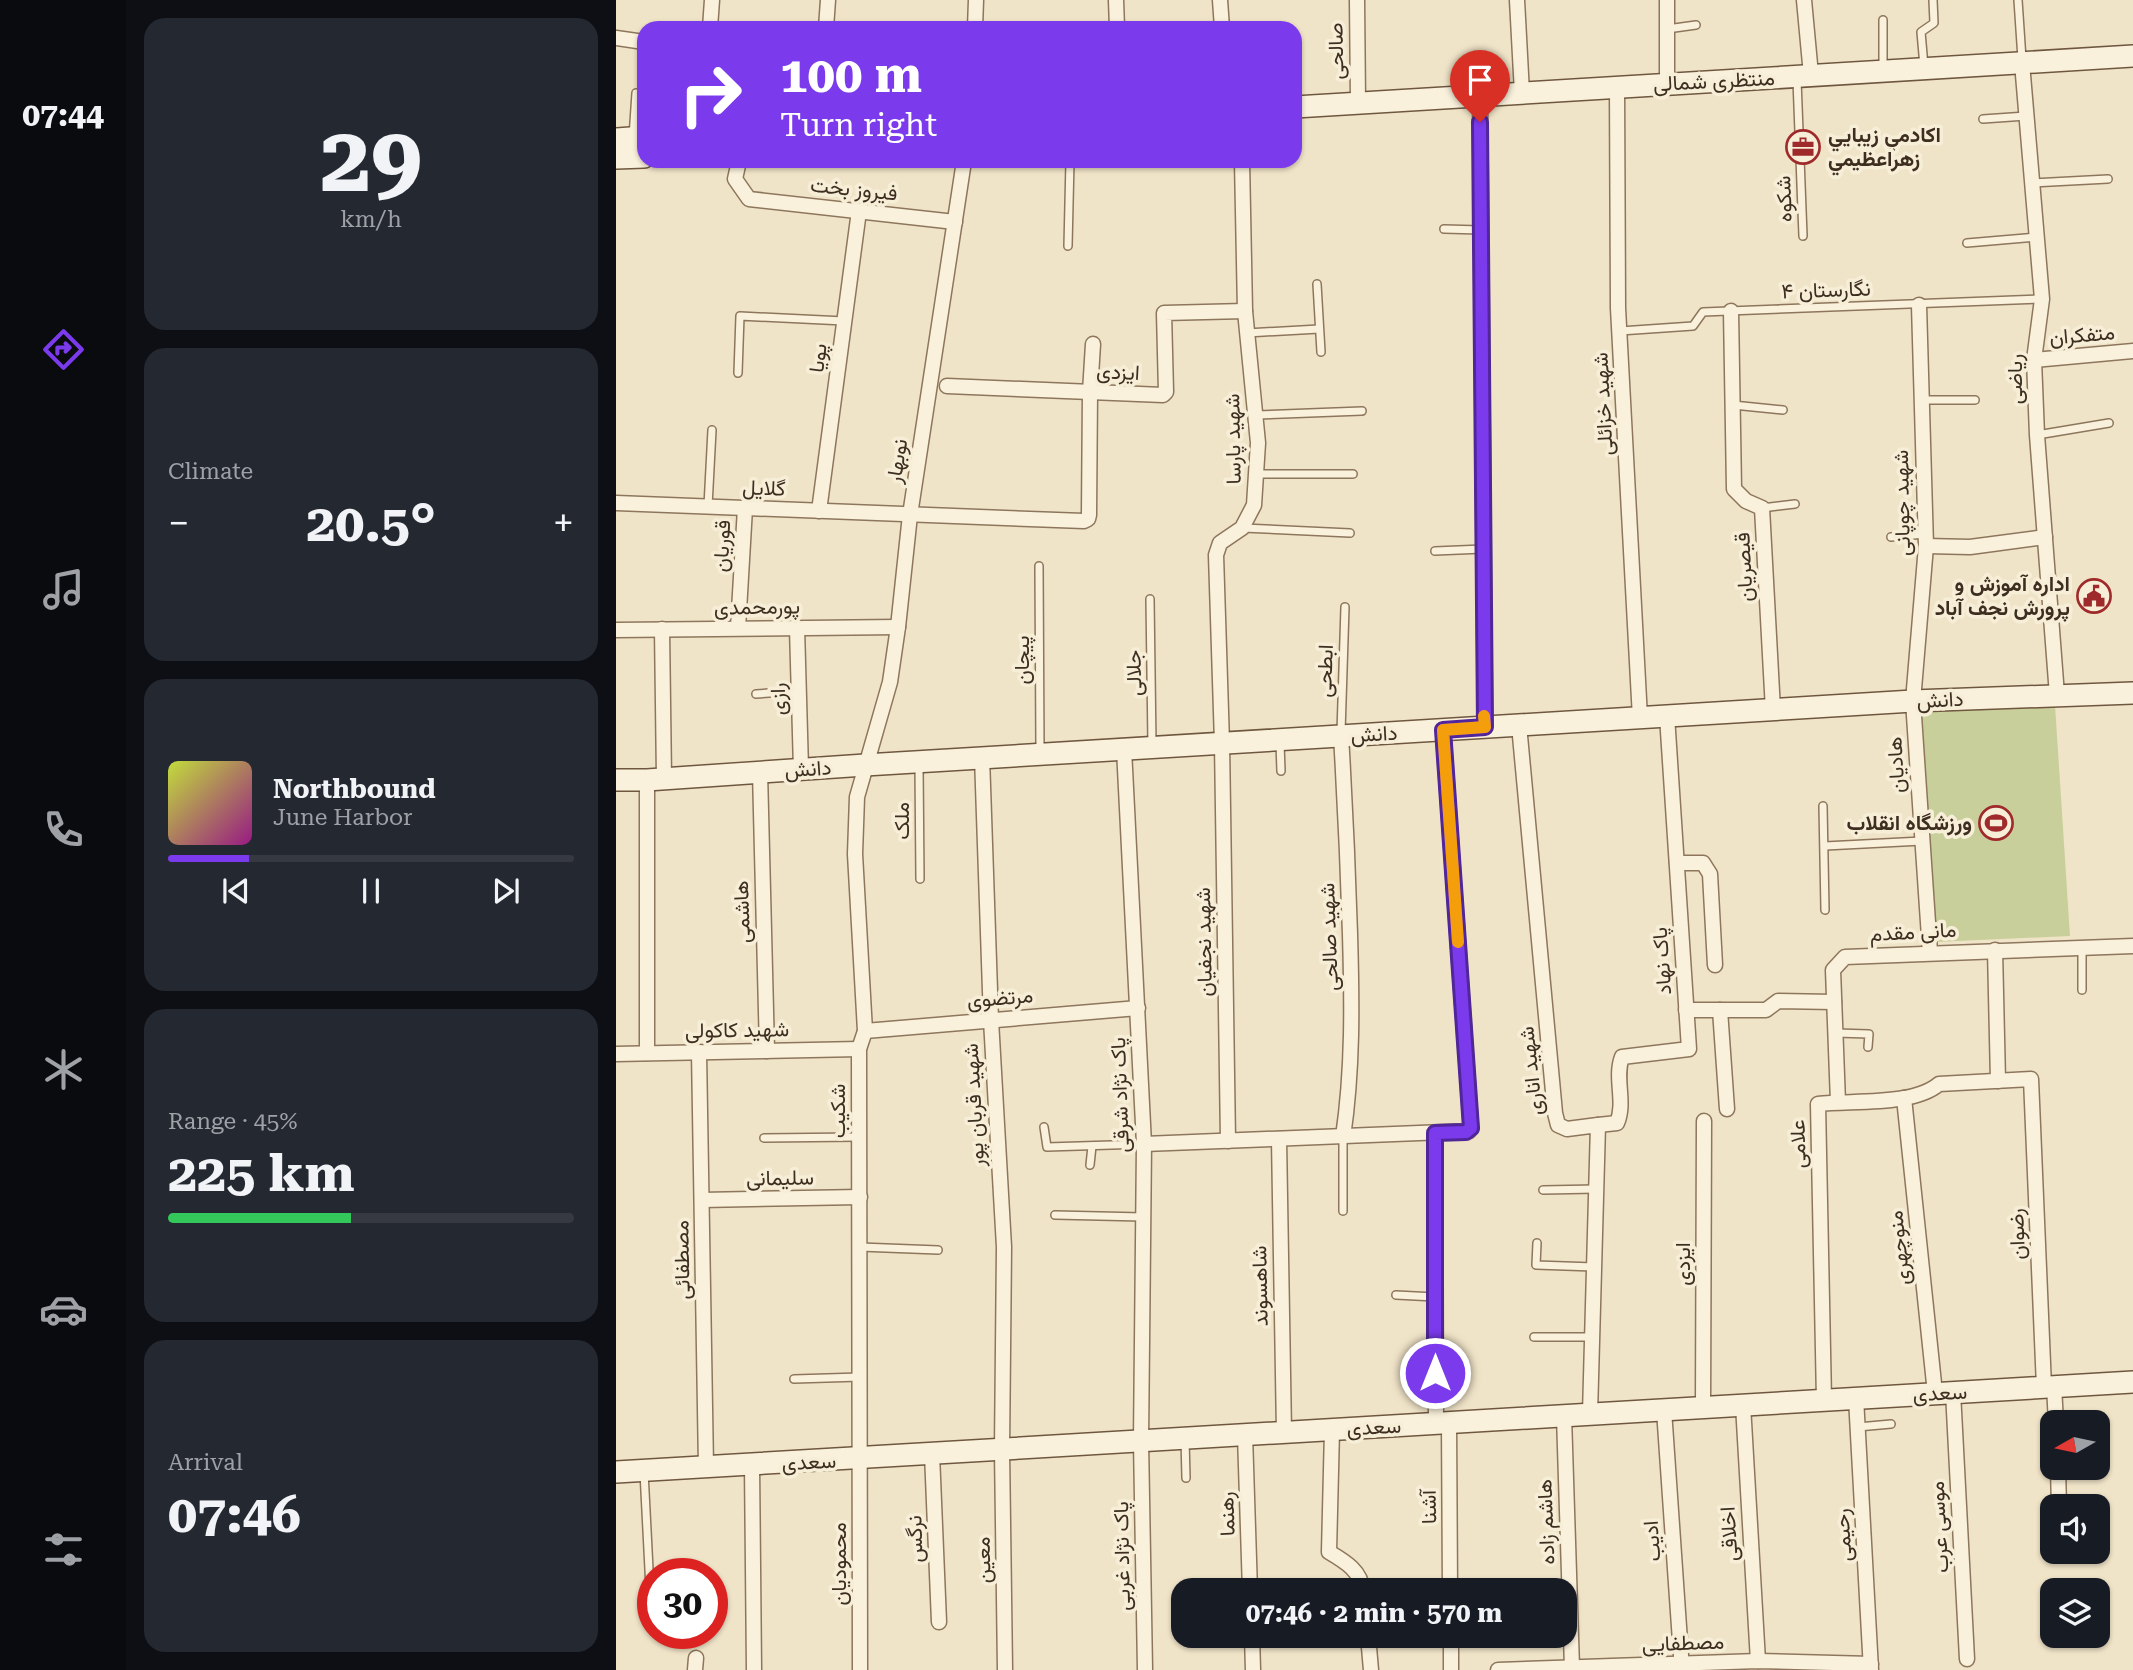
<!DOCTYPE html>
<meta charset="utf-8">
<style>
:root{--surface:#171b24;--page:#242831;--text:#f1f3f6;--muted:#9ea1a6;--line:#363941;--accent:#7c3aed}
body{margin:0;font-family:"Roboto Serif",Vazirmatn,serif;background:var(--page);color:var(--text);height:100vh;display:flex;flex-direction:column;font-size:26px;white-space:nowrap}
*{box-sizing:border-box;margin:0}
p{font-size:23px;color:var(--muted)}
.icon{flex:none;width:38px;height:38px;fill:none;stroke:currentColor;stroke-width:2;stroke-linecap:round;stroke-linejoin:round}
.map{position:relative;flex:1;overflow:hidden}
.drawer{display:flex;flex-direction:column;gap:18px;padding:18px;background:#0d0f14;width:490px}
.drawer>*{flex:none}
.hud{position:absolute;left:21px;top:21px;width:665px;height:147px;border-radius:21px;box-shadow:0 2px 5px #0004;background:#7c3aed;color:#fff;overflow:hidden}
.needle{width:46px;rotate:261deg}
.fabs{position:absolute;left:1424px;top:1410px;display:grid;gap:14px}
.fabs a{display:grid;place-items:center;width:70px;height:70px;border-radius:14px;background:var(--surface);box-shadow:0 2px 5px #0004;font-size:35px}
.speed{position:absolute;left:21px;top:1558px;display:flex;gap:14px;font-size:35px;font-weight:700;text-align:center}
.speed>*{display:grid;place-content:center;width:91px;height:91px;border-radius:50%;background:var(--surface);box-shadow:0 2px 5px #0004;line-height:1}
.speed .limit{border:10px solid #d22;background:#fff;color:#111}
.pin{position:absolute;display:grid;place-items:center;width:60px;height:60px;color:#fff;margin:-72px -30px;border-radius:50% 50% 50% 0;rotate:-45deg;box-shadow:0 0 7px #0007}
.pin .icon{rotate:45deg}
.me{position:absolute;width:77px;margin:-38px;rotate:0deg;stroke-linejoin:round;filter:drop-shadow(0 0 5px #0008)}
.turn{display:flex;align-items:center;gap:24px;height:147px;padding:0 28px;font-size:32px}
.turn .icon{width:91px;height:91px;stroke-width:2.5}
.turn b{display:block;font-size:49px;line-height:60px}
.big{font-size:52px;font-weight:700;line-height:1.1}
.drawer .tile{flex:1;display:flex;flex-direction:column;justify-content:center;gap:10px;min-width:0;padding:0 24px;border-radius:21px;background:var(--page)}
.drawer .dial{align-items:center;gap:0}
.dial b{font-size:91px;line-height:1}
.song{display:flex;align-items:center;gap:21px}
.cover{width:84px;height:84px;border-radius:10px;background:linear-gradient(135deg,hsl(70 70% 55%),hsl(310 70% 35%))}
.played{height:7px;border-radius:4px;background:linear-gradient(90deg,var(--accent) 20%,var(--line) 20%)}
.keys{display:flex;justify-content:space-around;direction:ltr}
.heat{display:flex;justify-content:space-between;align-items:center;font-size:38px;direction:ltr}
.charge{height:10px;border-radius:5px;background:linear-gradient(90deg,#34c759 45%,var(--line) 0)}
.trip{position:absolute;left:555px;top:1578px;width:406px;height:70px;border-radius:21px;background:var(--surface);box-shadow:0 2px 5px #0004;font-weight:700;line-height:70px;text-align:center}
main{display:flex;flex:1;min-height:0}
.dock{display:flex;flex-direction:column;width:126px;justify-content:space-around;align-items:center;background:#090b0e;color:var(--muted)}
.dock .icon{width:49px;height:49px}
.dock .on{color:var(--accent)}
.dock b{font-size:32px;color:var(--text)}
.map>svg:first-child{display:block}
.green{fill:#c9cf9b}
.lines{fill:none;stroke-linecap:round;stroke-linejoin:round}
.lane-casing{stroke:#8d765c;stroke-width:10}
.street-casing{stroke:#8d765c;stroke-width:17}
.secondary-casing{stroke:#6f573f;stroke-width:24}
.lane{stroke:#faf1dc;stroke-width:7}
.street{stroke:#faf1dc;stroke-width:14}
.secondary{stroke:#faf1dc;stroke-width:21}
.route-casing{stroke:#51269a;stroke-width:18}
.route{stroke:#7c3aed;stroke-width:12}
.slow{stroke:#f59e0b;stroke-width:12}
.labels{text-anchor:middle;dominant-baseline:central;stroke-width:7;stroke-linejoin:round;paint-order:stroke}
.street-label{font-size:21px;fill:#3d2e20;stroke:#f7eed8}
.poi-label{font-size:21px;font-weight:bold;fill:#3d2e20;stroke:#f7eed8;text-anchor:end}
</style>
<main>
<nav class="dock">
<b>07:44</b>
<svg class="icon on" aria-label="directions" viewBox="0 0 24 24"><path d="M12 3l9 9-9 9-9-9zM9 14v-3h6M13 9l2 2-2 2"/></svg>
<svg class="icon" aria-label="music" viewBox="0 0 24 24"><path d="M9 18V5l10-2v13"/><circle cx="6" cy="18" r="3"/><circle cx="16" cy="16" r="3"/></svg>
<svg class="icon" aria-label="phone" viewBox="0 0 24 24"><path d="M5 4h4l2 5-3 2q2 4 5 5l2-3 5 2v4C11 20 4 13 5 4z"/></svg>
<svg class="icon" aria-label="climate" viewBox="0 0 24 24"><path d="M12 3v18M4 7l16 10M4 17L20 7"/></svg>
<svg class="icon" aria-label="car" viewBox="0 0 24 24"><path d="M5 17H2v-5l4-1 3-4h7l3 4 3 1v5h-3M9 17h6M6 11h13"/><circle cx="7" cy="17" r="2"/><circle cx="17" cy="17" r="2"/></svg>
<svg class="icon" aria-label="filters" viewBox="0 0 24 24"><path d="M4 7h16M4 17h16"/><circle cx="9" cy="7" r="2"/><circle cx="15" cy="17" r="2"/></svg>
</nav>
<section class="drawer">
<div class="tile dial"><b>29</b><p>km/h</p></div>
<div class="tile"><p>Climate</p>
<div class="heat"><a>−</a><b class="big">20.5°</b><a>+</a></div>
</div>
<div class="tile">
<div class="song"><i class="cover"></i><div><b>Northbound</b><p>June Harbor</p></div></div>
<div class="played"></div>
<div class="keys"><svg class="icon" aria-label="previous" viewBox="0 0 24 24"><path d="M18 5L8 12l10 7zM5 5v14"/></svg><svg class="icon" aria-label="pause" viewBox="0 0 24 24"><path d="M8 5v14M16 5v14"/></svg><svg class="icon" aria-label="next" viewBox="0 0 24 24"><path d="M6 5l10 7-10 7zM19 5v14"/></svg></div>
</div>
<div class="tile"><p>Range · 45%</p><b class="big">225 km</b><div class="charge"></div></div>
<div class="tile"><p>Arrival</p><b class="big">07:46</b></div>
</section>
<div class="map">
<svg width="1517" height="1670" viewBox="0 0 1517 1670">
<rect width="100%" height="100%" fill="#f0e4c8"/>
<!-- green -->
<polygon class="green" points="1439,705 1454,936 1320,942 1305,710"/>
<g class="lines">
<!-- lane casing -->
<g class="lane-casing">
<g id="lane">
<polyline points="1402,0 1406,59"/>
<polyline points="1051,29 1080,25"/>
<polyline points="1308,66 1305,32 1318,23 1317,0"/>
<polyline points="1267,68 1267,20"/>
<polyline points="1181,80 1187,236"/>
<polyline points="1367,119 1410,116"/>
<polyline points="17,137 20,93"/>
<polyline points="1416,183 1492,179"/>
<polyline points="828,229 865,230"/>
<polyline points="1351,243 1421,237"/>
<polyline points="452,246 454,161"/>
<polyline points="701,284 705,352"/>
<polyline points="1004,331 1077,326 1087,312 1425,299"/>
<polyline points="631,333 703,329"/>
<polyline points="122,373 124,316 228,321"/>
<polyline points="1306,400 1359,400"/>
<polyline points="1117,405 1167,410"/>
<polyline points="640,415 746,411"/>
<polyline points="1421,435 1493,423"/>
<polyline points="641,474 737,474"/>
<polyline points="92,506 96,430"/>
<polyline points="1146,508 1179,504"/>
<polyline points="627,528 734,533"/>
<polyline points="1275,537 1309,534"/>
<polyline points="819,551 867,549"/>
<polyline points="423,566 424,751"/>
<polyline points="534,599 536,745"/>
<polyline points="140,694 183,691"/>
<polyline points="725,732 729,607"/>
<polyline points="664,743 665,771"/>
<polyline points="303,766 304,879"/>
<polyline points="1207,806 1209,910"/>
<polyline points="1209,846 1306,841"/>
<polyline points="1466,990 1466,948"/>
<polyline points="1220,1033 1253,1034 1252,1047"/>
<polyline points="428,1127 431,1147 528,1144"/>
<polyline points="727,1137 727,1211"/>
<polyline points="148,1138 243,1137"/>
<polyline points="474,1165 476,1146"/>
<polyline points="927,1190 980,1189"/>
<polyline points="439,1215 527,1217"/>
<polyline points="921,1243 920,1265 978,1267"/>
<polyline points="244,1247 322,1250"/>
<polyline points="780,1295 819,1297"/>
<polyline points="918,1337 977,1337"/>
<polyline points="178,1379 244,1377"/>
<polyline points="1242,1427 1275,1424"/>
<polyline points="569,1439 570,1478"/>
<polyline points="28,1472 34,1589"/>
</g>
</g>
<!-- street casing -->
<g class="street-casing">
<g id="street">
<polyline points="500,0 501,28"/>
<polyline points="604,0 606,28"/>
<polyline points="741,0 742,102"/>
<polyline points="901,0 906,93"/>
<polyline points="1051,0 1051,84"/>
<polyline points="1188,0 1195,75"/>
<polyline points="94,28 96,0"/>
<polyline points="210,28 212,0"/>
<polyline points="359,28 360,0"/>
<polyline points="0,38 28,42"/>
<polyline points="1406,63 1426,299 1418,360 1421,435 1441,695"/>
<polyline points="1001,87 1002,308 1024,718"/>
<polyline points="864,95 869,727"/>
<polyline points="123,161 119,179 133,199 339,222"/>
<polyline points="1303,305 1310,546 1297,701 1314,952"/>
<polyline points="1115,311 1118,489 1130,501 1146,508 1157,710"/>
<polyline points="1418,360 1517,351"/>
<polyline points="331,386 547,395 550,392 548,313 629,311"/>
<polyline points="0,503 468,521 472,519 473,515 474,392 477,344"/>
<polyline points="203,511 243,211"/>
<polyline points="1310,546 1354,547 1429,537"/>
<polyline points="122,628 129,508"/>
<polyline points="181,628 185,769"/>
<polyline points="46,629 48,779"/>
<polyline points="0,630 282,627"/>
<polyline points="903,725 939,1113 942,1125 951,1129 982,1125 974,1414"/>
<path d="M725,736C729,802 732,868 734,934C736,1002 737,1069 727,1137"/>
<polyline points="508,749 528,1144 525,1441 529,1670"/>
<polyline points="366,757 375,1020 388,1247 386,1450 389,1670"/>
<polyline points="144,772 151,1051"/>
<polyline points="1061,863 1087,863 1094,874 1099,965"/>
<polyline points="1379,950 1382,1081"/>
<polyline points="1070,1010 1150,1010 1162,1001 1218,1002"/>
<polyline points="1104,1010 1111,1109"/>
<polyline points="249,1031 522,1008"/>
<polyline points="83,1052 90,1467"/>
<polyline points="31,1053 31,780"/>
<polyline points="0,1054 243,1049"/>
<polyline points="1288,1098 1319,1393"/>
<polyline points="1222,1102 1217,970 1229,957 1517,946"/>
<path d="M982,1125L1001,1123C1010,1102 998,1078 1006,1057L1073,1049L1051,716"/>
<polyline points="819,1133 820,1423"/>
<polyline points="663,1139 668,1433"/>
<polyline points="612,1141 606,743 600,555 604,543 626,528 638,505 642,443 629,311 626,161"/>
<polyline points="528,1144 853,1131 855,1128 827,730"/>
<polyline points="86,1200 244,1197"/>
<polyline points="1438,1386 1440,1423"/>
<polyline points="1337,1392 1351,1659"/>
<polyline points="1240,1398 1255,1670"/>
<path d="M1208,1400L1202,1104C1237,1100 1297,1106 1323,1084L1415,1079L1428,1387"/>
<polyline points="1127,1405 1142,1661"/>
<polyline points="1087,1407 1088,1121"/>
<polyline points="1048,1410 1066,1670"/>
<polyline points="948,1416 956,1668"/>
<polyline points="833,1423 834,1591"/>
<path d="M716,1430L713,1552C730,1562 745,1571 747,1591"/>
<polyline points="629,1435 634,1591"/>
<polyline points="316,1454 323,1622"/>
<polyline points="136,1465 138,1670"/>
<polyline points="1442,1468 1443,1507"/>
<polyline points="636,1636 637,1670"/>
<polyline points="752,1636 755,1670"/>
<polyline points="835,1636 835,1670"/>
<polyline points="79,1670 80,1658"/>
<polyline points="244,1670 243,1049 249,1031 239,854 241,797 274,682 282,627 294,515 348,161"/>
<polyline points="882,1670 1142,1661 1255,1664"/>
</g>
</g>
<!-- secondary casing -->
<g class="secondary-casing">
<g id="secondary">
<polyline points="679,107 1517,56"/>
<polyline points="0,139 28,137"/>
<polyline points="0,158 28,157"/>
<polyline points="0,780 31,780 249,765 1297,701 1517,693"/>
<polyline points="0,1472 1517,1382"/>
</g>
</g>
<!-- lane -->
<use href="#lane" class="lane"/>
<!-- street -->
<use href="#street" class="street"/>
<!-- secondary -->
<use href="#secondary" class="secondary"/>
</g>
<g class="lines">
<!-- route casing -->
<g class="route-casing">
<polyline id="route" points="819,1373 819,1133 850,1132 855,1128 827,730 869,727 864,122"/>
</g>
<!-- route -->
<use href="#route" class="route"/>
<!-- slow -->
<polyline class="slow" points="842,942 827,730 869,727 868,716"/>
</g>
<!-- icons -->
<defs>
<g id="office-ring" transform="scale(1.75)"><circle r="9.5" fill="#f7eed8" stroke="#9e2a2b" stroke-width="1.5"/><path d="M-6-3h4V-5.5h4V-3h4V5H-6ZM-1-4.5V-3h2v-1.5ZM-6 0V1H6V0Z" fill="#9e2a2b"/></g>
<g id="civic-ring" transform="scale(1.75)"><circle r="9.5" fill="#f7eed8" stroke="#9e2a2b" stroke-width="1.5"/><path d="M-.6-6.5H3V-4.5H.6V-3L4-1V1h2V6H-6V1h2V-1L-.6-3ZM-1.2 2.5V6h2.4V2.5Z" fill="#9e2a2b"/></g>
<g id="stadium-ring" transform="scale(1.75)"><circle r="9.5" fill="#f7eed8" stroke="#9e2a2b" stroke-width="1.5"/><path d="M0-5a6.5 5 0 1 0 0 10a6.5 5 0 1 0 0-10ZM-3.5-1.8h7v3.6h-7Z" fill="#9e2a2b"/></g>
</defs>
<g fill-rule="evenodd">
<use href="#office-ring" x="1187" y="147"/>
<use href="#civic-ring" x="1478" y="596"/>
<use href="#stadium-ring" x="1380" y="823"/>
</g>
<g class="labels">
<!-- street labels -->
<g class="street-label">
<text transform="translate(720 51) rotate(-91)">صالحی</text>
<text transform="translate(1098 81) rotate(-3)">منتظری شمالی</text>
<text transform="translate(238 189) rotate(6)">فیروز بخت</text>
<text transform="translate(1168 199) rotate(-92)">شکوه</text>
<text transform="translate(1210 290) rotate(-2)">نگارستان ۴</text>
<text transform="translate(1466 335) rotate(-5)">متفکران</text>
<text transform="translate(202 358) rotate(-83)">پویا</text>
<text transform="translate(502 372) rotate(3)">ایزدی</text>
<text transform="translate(1399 379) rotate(-90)">ریاضی</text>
<text transform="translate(987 404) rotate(-93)">شهید خزائلی</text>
<text transform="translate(617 439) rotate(-91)">شهید پارسا</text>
<text transform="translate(281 461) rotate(-81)">نوبهار</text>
<text transform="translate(148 488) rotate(2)">گلایل</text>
<text transform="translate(1286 503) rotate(-91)">شهید چوپانی</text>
<text transform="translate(106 546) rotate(-87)">قوریان</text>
<text transform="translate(1128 567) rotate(-93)">قیصریان</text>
<text transform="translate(141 607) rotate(-1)">پورمحمدی</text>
<text transform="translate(406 660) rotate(-90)">پیچان</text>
<text transform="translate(709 671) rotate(-88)">ابطحی</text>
<text transform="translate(518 673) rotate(-91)">جلالی</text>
<text transform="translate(162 699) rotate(-91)">رازی</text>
<text transform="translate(1324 700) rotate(-3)">دانش</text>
<text transform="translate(758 734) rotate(-3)">دانش</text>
<text transform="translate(1280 765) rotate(-93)">هادیان</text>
<text transform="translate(192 769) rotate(-4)">دانش</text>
<text transform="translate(286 821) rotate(-90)">ملک</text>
<text transform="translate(126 912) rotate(-92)">هاشمی</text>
<text transform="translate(1297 932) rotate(-3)">مانی مقدم</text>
<text transform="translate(713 937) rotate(-92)">شهید صالحی</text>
<text transform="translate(588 942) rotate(-91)">شهید نجفیان</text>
<text transform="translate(1046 961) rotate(-94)">پاک نهاد</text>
<text transform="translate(384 998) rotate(-5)">مرتضوی</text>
<text transform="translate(121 1030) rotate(-1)">شهید کاکولی</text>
<text transform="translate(915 1071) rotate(-96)">شهید اناری</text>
<text transform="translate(504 1095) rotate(-92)">پاک نژاد شرقی</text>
<text transform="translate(358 1105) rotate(-93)">شهید قربان پور</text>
<text transform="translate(222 1111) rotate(-90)">شکیب</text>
<text transform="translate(1182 1144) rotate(-91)">علامی</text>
<text transform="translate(164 1178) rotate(-1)">سلیمانی</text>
<text transform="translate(1401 1234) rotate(-92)">رضوان</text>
<text transform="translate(1283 1248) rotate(-96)">منوچهری</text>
<text transform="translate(66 1260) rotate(-91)">مصطفائی</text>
<text transform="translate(1067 1264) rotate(-90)">ایزدی</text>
<text transform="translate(644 1286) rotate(-91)">شاهسوند</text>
<text transform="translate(1324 1393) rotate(-3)">سعدی</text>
<text transform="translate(758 1427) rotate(-3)">سعدی</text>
<text transform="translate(193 1462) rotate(-3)">سعدی</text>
<text transform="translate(813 1507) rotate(-91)">آشنا</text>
<text transform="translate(611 1514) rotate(-92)">رهنما</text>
<text transform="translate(930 1522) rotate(-92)">هاشم زاده</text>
<text transform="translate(1323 1527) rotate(-93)">موسی عرب</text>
<text transform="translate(1113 1534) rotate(-93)">اخلاقی</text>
<text transform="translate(1227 1535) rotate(-93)">رحیمی</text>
<text transform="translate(299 1539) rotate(-92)">نرگس</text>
<text transform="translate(1036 1541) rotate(-94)">ادیب</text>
<text transform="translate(506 1556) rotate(-91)">پاک نژاد غربی</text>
<text transform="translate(367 1560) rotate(-91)">معین</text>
<text transform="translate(223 1564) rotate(-90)">محمودیان</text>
<text transform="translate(1067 1643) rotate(-2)">مصطفایی</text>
</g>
<!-- poi labels -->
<g class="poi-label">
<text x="1212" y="135" text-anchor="start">اكادمي زيبايي<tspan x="1212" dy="24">زهراعظيمي</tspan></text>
<text x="1454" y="584">اداره آموزش و<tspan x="1454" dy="24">پرورش نجف آباد</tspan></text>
<text x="1356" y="823">ورزشگاه انقلاب</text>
</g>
</g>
</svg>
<div class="fabs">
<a><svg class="needle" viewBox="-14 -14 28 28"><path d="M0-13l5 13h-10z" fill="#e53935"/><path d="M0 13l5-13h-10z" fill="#9ea1a6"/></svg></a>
<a><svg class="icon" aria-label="sound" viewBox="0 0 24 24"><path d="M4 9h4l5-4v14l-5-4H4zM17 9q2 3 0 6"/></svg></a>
<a><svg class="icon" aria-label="layers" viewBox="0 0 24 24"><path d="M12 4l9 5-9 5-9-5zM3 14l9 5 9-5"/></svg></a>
</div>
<div class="speed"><div class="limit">30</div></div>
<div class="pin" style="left:864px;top:122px;background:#d93025"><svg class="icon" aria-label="arrive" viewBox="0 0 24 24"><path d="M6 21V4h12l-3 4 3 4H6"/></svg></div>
<svg class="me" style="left:819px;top:1373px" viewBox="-20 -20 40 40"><circle r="17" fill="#7c3aed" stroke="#fff" stroke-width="3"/><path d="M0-11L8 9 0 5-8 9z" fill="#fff"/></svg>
<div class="trip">07:46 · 2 min · 570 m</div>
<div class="hud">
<div class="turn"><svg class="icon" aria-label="right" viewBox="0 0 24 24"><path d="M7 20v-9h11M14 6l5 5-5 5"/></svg><div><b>100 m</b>Turn right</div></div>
</div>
</div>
</main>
